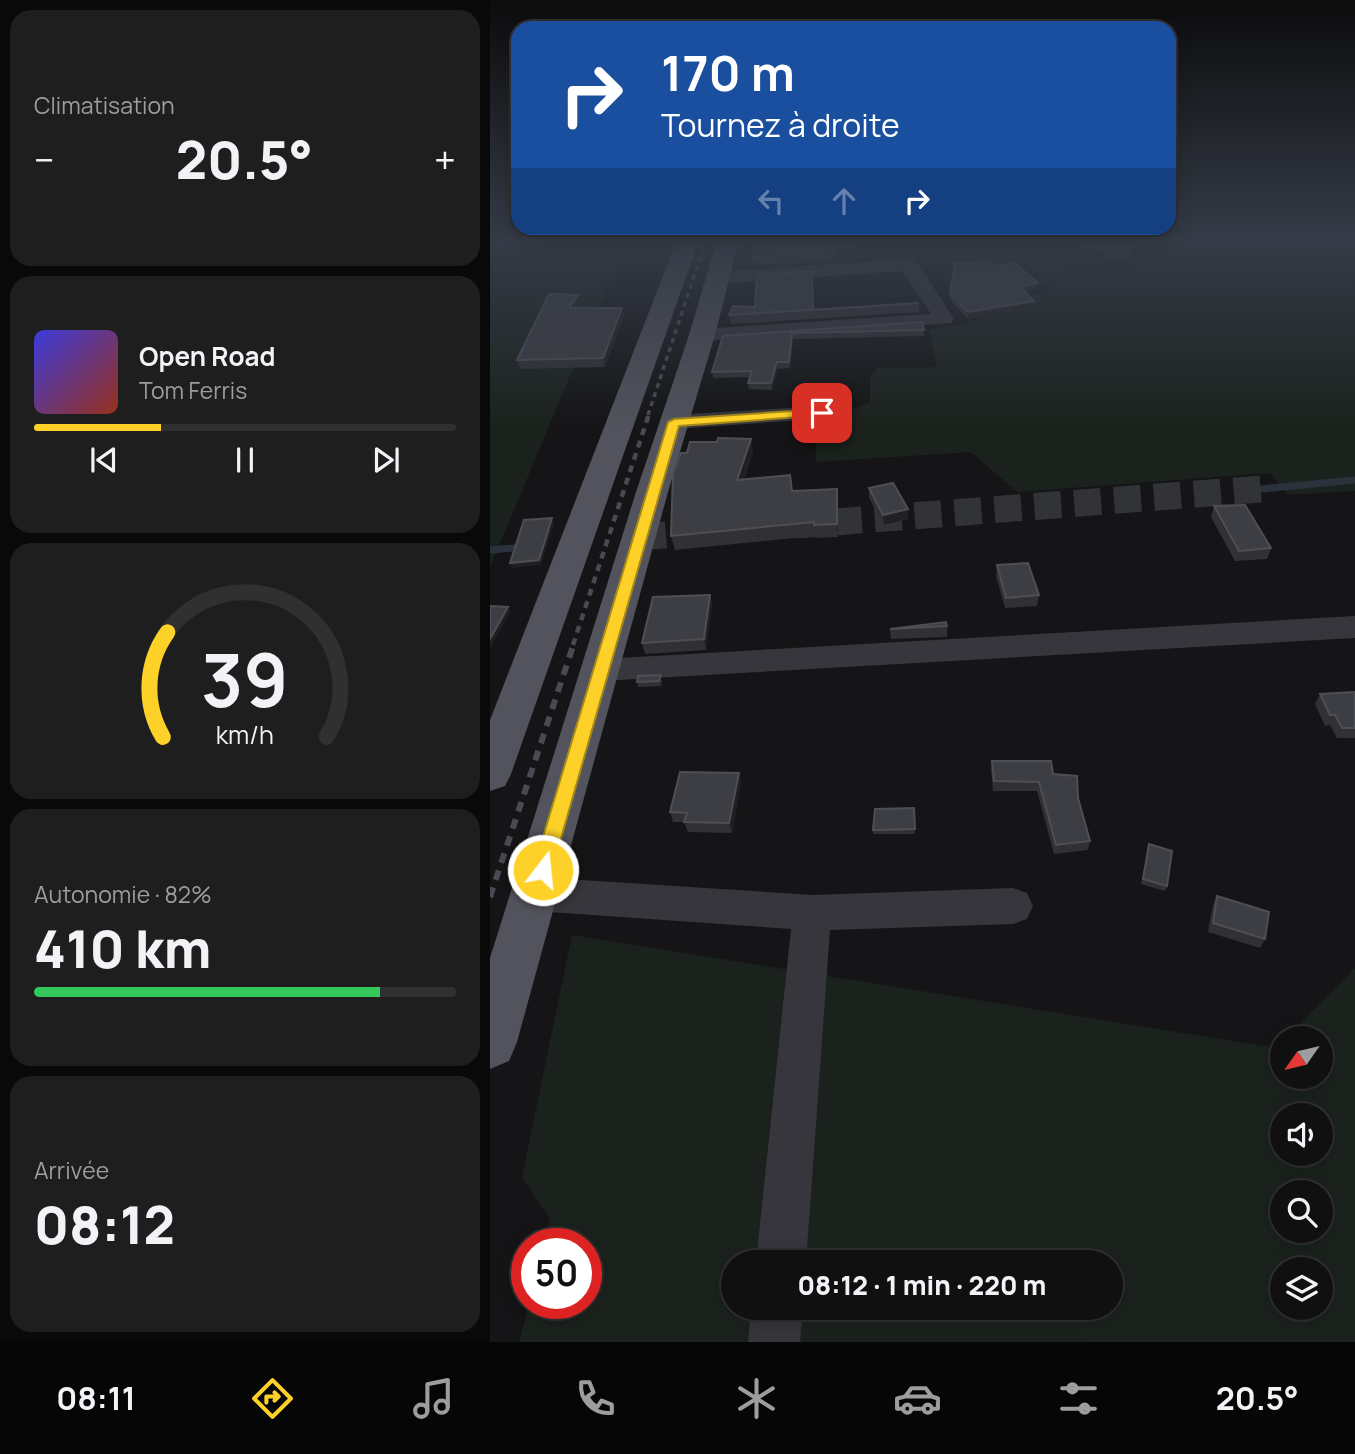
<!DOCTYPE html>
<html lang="fr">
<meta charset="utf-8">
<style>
:root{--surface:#101011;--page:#1e1e1f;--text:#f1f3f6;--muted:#9c9d9f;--line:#303031;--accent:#fdd127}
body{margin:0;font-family:Manrope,sans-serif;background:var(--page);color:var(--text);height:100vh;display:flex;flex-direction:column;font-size:26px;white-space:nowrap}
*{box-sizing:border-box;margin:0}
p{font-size:23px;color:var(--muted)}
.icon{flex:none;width:38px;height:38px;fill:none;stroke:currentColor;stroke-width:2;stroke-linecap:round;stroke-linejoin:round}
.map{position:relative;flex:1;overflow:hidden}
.panel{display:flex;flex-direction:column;gap:10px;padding:10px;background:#090909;width:490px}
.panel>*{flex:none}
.hud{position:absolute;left:21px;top:21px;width:665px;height:214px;border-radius:21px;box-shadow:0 4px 18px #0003,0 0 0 2px var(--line);background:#1a4fa0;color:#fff;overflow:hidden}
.needle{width:46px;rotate:236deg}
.fabs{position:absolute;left:780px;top:1026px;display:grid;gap:14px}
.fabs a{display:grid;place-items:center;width:63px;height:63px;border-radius:50%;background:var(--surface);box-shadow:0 4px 18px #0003,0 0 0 2px var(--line);font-size:35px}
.speed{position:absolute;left:21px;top:1228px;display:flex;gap:14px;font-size:35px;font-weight:700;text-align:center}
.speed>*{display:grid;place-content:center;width:91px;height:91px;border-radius:50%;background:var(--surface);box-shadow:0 4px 18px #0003,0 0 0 2px var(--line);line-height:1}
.speed .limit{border:10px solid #d22;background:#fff;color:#111}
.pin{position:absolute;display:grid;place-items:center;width:60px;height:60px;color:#fff;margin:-30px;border-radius:14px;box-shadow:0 4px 10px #0006}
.me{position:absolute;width:77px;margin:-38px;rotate:16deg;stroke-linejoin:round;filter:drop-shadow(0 0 5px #0008)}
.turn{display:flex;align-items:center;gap:24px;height:147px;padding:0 35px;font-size:32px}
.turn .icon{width:91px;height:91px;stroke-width:2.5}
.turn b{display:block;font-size:49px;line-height:60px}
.lanes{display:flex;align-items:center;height:66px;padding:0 35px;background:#0003;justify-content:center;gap:35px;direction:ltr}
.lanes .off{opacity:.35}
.big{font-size:52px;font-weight:800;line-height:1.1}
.panel .widget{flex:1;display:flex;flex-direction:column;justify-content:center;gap:10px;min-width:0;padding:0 24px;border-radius:21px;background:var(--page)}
.panel .dial{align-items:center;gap:0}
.dial svg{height:182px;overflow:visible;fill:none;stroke:var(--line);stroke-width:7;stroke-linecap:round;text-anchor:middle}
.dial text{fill:var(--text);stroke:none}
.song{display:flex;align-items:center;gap:21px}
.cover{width:84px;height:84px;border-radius:10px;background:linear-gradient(135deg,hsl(240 70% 55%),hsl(10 70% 35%))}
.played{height:7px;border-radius:4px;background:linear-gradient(90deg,var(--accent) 30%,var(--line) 30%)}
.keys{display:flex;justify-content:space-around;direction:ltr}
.heat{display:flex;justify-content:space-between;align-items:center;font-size:38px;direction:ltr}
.charge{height:10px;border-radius:5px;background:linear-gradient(90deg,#34c759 82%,var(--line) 0)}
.trip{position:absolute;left:231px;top:1250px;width:402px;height:70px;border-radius:35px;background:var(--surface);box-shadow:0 4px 18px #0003,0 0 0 2px var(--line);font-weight:800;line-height:70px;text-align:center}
.dock{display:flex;height:112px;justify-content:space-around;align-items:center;background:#060607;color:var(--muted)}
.dock .icon{width:49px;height:49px}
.dock .on{color:var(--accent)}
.dock b{font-size:32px;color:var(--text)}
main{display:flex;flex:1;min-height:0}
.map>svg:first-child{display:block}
.green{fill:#1b221d;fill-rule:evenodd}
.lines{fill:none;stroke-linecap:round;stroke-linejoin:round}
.stream{stroke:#2a323c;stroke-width:7}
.minor-tunnel{stroke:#323337;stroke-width:27;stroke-dasharray:27 13;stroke-linecap:butt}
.minor{fill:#36363c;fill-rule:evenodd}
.major{fill:#52535c;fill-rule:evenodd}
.rail-far2{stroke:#494a52;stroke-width:3.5;stroke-dasharray:5 4.5;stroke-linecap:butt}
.rail-far1{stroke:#494a52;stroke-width:4.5;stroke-dasharray:7 6;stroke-linecap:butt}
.rail{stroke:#494a52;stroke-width:6;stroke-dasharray:10 8;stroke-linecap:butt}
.wall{fill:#313135}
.shaded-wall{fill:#202023}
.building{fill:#3d3e43;stroke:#4e4f55;stroke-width:2}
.route{fill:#fdd127;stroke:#a48819;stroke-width:2}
</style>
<main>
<section class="panel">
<div class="widget"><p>Climatisation</p>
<div class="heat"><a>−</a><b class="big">20.5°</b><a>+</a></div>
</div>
<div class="widget">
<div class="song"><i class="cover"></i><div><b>Open Road</b><p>Tom Ferris</p></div></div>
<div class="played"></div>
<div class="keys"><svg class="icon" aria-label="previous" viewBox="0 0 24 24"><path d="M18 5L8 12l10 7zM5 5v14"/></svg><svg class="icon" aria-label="pause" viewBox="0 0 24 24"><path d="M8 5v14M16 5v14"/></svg><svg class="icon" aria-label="next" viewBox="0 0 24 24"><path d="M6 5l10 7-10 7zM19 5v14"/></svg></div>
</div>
<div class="widget dial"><svg viewBox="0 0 100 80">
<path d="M14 69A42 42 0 1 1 86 69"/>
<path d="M14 69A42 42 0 0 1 16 23" stroke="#fdd127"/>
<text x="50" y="56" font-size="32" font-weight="700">39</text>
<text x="50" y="72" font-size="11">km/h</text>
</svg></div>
<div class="widget"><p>Autonomie · 82%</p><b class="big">410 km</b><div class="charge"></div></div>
<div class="widget"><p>Arrivée</p><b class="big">08:12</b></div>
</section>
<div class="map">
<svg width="865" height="1342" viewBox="0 0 865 1342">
<rect width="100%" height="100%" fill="#151517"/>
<!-- green -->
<g class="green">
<polygon points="0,240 137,240 0,567"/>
<polygon points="694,240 787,240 865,248 865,491 798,495 780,473 527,492 481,452 326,462 326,422 351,415 380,402 380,378 387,368 447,367 439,330 478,323 497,315 492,304 563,291 534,261 643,276 658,247 692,250"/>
<path d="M82,935L786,1048L793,1042V1076H831V1038H796L865,968V1342H29L39,1304H96V1244H54L60,1219L32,1177ZM793,1115H831V1153H793ZM793,1192H831V1230H793ZM243,1262H621V1307H243ZM793,1269H831V1307H793Z"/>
</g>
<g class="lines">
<!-- stream -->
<g class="stream">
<polyline points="771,489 865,480"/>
<polyline points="0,550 35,547"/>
</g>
<!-- minor-tunnel -->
<g class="minor-tunnel">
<polyline points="305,525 771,489"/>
<polyline points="149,537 222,531"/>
</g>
<!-- minor -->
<g class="minor">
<polygon points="419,259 426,261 464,319 461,323 212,341 205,339 202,335 205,331 212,329 441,314 413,271 226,284 217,278 226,272"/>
<polygon points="332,406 340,408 344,413 340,418 184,429 176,427 172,422 176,417 184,415"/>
<polygon points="865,616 865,638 111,681 100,678 95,670 100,662 111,659"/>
<polygon points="45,877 323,895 523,888 537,893 543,906 537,919 523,924 340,930 316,1262 266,1262 301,929 45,911 31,906 26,894 31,882"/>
<polygon points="261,1307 313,1307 310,1342 258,1342"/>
</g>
<!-- major -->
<g class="major">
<polygon points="187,240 209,240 21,774 15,786 0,791 0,720"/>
<polygon points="227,240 249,240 225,335 178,492 27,1042 19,1061 0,1069 0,958 146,492 199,335"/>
</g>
<!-- rail-far2 -->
<polyline class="rail-far2" points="158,415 216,240"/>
<!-- rail-far1 -->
<polyline class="rail-far1" points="83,645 159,414"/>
<!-- rail -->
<polyline class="rail" points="0,897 84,643"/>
</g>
<!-- wall -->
<g class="wall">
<polygon points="267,240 366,240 364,250 344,250 345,261 264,265 263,257"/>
<polygon points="592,240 690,240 689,248 643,245 637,260 615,258 616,253 591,248"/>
<polygon points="507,266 548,283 547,289 535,292 544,301 543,308 478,319 460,300 460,293"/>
<polygon points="322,271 323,310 429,303 429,312 241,324 239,315 265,307"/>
<polygon points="90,304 87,308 132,308 134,316 115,367 30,369 27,360"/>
<polygon points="432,322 434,336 303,339 300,368 288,369 282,390 259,389 258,383 260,377 223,378 222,372 233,336"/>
<polygon points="227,442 263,452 254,480 348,503 348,537 326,538 325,536 185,550 181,536 197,453"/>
<polygon points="379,488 418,509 418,519 394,525 379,498"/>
<polygon points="724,506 781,548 777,559 745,561 721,517"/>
<polygon points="507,565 549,595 547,606 515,608 506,576"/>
<polygon points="220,595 222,605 216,650 155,654 152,643"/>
<polygon points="457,626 457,637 401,639 400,629"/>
<polygon points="172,680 171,686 148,687 147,682"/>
<polygon points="865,692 865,738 847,738 840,725 835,726 825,704 830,694"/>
<polygon points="502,761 563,774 588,798 600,841 598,850 564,854 547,791 503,791 501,770"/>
<polygon points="249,773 251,783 242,833 198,832 194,822 183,822 180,812"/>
<polygon points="424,808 425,834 383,834 383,830"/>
<polygon points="659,844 677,886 675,891 651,884"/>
<polygon points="727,896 775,939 770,948 718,932 723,905"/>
</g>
<!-- shaded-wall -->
<g class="shaded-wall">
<polygon points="548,283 547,289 529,293 530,287"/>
<polygon points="88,295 90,304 82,317 79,308"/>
<polygon points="544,301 543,308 478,319 478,312"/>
<polygon points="132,308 134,316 115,367 113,358"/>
<polygon points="302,333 303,339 300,368 299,362"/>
<polygon points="287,362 288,369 282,390 281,383"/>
<polygon points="261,439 263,452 249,494 247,480"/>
<polygon points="347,489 348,503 348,537 347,524"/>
<polygon points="418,509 418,519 394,525 393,515"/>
<polygon points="62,518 64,523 51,565 22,568 20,563"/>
<polygon points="220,595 222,605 216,650 214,639"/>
<polygon points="18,607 20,612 0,649 0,639"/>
<polygon points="249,773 251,783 242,833 239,823"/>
</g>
<!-- building -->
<g class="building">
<polygon points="267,240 364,240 364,242 343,242 344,253 263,257"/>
<polygon points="592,240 643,240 638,253 616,251 617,246 592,242"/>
<polygon points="497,260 507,266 524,262 548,283 530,287 544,301 478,312 460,293 465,262 487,263"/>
<polygon points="322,271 323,310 429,303 239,315 243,306 265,307 267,275"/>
<polygon points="59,294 88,295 79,308 132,308 113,358 27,360"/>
<polygon points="432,322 434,330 302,333 299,362 287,362 281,383 258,383 262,371 222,372 233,336"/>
<polygon points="228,438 261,439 247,480 300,475 302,491 347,489 347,524 324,525 324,522 181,536 183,473 191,453 197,453 200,442 227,442"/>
<polygon points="403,483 418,509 393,515 379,488"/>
<polygon points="755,505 781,548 749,551 724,506"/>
<polygon points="62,518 49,560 20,563 34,520"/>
<polygon points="538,563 549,595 516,598 507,565"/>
<polygon points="220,595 214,639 152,643 163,597"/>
<polygon points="0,606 18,607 0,639"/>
<polygon points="456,622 457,626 400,629"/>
<polygon points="171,675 169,681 147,682 148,676"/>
<polygon points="865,692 865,728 852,728 845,715 840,715 830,694"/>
<polygon points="502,761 561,761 563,774 587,776 588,798 600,841 566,845 549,782 504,781"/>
<polygon points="190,772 249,773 239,823 194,822 197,813 180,812"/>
<polygon points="424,808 425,829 383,830 385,809"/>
<polygon points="659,844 682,851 677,886 653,879"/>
<polygon points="727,896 779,912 775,939 723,923"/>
</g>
<!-- sky -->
<linearGradient id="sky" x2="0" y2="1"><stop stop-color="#0c0c0d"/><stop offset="0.56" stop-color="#353b47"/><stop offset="1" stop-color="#353b47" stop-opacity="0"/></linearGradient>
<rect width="865" height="428" fill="url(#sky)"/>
<!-- route -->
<polygon class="route" points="332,409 338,413 336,415 189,426 62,870 60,876 53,878 46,876 43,870 178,422 184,419"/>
</svg>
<div class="fabs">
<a><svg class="needle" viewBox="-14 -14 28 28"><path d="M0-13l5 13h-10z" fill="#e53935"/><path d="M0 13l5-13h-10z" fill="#9c9d9f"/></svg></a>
<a><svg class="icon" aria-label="sound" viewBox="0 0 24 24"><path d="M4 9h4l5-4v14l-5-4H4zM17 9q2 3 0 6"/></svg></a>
<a><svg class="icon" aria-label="search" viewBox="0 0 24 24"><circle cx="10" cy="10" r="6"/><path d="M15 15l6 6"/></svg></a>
<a><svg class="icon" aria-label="layers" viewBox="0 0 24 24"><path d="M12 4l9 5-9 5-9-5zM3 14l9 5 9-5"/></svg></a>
</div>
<div class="speed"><div class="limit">50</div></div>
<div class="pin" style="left:332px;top:413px;background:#d93025"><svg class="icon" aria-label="arrive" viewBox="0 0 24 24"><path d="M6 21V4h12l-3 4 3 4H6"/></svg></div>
<svg class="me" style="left:53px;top:870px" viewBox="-20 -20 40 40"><circle r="17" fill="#fdd127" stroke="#fff" stroke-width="3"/><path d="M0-11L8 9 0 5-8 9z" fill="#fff"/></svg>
<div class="trip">08:12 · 1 min · 220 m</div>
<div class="hud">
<div class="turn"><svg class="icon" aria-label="right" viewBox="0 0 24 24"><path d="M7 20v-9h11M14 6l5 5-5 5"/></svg><div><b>170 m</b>Tournez à droite</div></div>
<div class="lanes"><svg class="icon off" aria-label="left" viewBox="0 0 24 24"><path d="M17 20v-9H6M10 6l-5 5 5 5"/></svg><svg class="icon off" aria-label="ahead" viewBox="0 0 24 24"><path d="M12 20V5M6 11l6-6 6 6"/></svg><svg class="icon" aria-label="right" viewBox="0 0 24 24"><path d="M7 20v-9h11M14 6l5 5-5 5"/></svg></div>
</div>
</div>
</main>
<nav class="dock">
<b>08:11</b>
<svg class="icon on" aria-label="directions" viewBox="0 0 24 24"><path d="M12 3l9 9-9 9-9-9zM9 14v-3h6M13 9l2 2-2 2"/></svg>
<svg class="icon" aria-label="music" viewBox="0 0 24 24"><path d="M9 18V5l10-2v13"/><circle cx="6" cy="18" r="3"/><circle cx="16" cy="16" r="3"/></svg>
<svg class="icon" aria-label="phone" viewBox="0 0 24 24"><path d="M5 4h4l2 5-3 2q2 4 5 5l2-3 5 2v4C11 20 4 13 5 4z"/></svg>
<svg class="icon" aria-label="climate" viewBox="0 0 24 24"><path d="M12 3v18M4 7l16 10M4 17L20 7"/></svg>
<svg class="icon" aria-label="car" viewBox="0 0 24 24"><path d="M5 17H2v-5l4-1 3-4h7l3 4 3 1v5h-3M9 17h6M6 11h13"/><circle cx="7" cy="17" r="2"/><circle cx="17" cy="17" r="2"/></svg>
<svg class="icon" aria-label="filters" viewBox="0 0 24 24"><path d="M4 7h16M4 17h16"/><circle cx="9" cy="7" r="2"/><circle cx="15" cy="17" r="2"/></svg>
<b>20.5°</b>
</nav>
